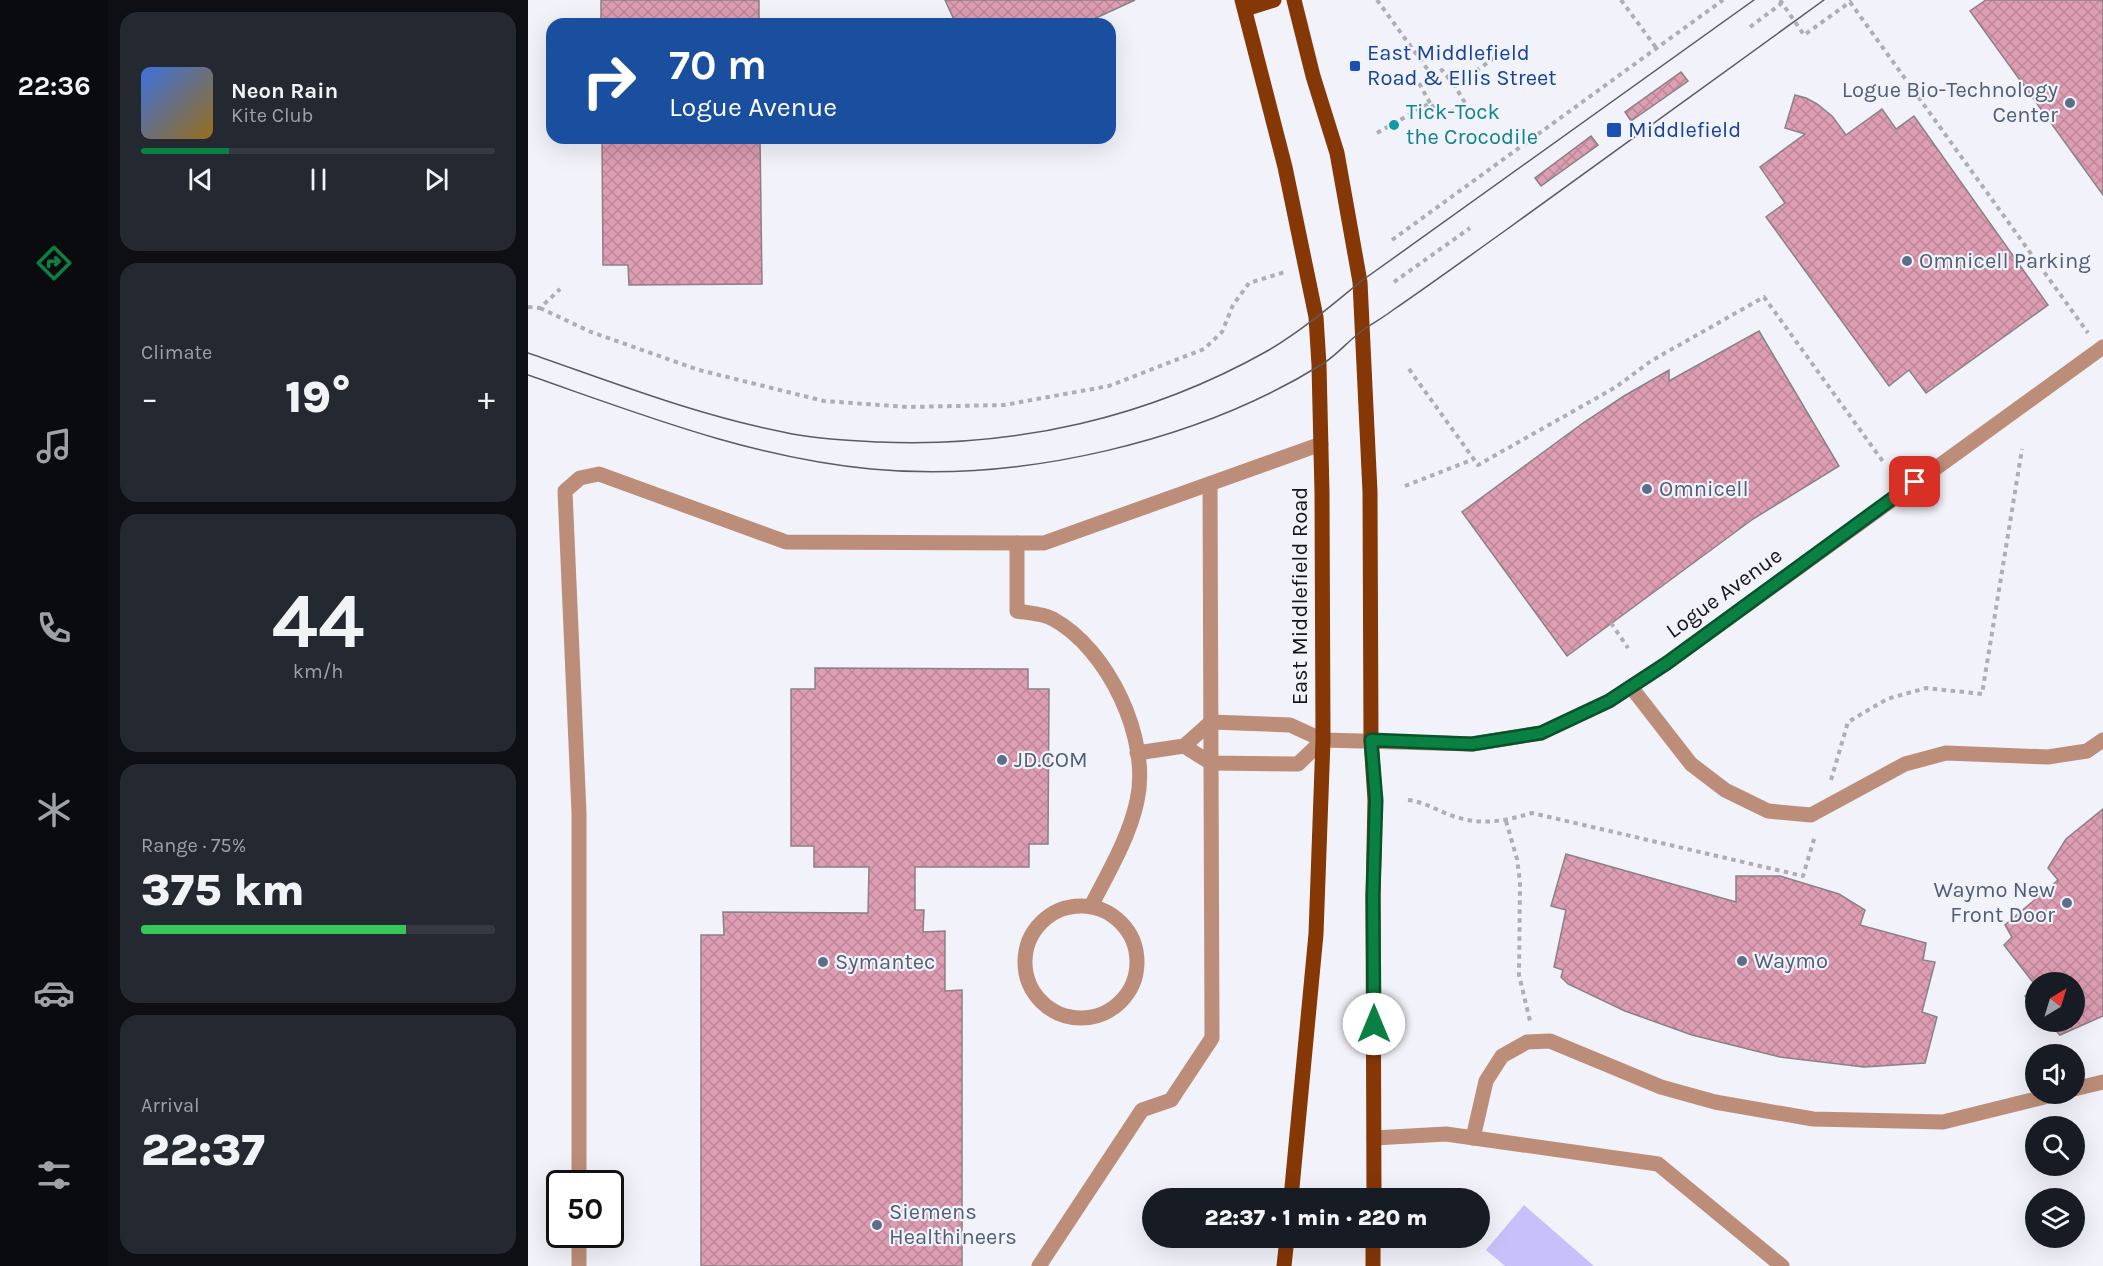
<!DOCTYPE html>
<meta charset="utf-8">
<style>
:root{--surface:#171b24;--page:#242831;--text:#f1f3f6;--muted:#9ea1a6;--line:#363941;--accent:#0b8043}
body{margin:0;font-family:Karla,sans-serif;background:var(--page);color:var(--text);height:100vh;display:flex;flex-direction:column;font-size:22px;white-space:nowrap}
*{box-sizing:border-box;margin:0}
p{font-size:20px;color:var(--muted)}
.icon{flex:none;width:33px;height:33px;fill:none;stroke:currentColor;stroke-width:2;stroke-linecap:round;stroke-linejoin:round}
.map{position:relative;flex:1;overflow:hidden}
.sheet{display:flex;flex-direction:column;gap:12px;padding:12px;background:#0d0f14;width:420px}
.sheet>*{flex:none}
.top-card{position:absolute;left:18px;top:18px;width:570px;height:126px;border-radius:18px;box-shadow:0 6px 24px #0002;background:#1a4fa0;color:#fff;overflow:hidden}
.needle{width:39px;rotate:38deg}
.tools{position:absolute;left:1497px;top:972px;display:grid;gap:12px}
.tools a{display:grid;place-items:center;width:60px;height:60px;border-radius:50%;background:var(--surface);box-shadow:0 6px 24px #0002;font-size:30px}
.speed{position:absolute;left:18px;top:1170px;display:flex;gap:12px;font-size:30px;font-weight:700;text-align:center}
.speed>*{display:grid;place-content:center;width:78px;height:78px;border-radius:50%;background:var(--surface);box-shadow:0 6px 24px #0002;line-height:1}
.speed .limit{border:3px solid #111;border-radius:9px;background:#fff;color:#111}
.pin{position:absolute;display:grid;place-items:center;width:51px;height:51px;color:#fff;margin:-26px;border-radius:12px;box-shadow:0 3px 9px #0006}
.me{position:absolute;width:66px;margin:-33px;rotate:0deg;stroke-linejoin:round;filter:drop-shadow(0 0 4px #0008)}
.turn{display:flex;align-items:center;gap:21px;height:126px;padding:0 24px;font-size:27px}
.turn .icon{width:78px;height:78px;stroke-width:2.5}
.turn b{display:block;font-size:42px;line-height:51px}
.big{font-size:45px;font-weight:800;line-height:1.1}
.sheet .widget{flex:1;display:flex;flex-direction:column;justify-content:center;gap:9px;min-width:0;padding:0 21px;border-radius:18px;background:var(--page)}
.sheet .dial{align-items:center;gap:0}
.dial b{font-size:78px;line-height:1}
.song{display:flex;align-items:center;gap:18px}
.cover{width:72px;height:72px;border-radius:9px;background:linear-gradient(135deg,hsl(220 70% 55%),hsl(40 70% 35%))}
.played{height:6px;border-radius:3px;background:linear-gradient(90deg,var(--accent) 25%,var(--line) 25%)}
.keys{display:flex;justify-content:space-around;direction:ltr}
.heat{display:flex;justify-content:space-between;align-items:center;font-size:33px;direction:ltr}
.charge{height:9px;border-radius:4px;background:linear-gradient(90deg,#34c759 75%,var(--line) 0)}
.trip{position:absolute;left:614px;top:1188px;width:348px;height:60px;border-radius:30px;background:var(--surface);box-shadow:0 6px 24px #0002;font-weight:800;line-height:60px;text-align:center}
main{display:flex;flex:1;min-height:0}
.dock{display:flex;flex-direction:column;width:108px;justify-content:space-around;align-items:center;background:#090b0e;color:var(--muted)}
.dock .icon{width:42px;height:42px}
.dock .selected{color:var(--accent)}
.dock b{font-size:27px;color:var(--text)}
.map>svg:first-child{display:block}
.pitch{fill:#c8c0f9}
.building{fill:url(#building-cross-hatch);stroke:#8a8184;stroke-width:1.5}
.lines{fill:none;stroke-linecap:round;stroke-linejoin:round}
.path{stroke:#aeaeb4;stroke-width:4;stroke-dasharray:4.5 4.5;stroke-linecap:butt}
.minor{stroke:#bc8e79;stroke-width:15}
.major{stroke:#853706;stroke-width:15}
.tram{stroke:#5c5b60;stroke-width:1.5}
.route-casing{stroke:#07532c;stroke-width:15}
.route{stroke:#0b8043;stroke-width:10}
.transit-dot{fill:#1a4fb4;stroke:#f2f2fa;stroke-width:2}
.service-dot{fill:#5c6f8a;stroke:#f2f2fa;stroke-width:2}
.culture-dot{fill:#0f9aa8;stroke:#f2f2fa;stroke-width:2}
.labels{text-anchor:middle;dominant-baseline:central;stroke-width:4.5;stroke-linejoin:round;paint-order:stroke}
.transit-label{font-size:22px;fill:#164399;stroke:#f2f2fa;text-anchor:start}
.service-label{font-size:22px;fill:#4e5e75;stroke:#f2f2fa;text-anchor:start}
.culture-label{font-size:22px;fill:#0d838f;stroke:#f2f2fa;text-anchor:start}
.street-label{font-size:22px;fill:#151417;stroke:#f2f2fa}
</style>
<main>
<nav class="dock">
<b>22:36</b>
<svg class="icon selected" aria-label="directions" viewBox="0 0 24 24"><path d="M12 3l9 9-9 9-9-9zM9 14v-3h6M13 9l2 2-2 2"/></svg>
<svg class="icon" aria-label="music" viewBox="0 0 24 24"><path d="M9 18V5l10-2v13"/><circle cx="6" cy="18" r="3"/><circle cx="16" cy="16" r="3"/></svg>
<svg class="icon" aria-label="phone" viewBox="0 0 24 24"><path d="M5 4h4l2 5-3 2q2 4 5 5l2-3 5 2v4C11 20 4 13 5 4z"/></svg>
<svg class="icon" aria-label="climate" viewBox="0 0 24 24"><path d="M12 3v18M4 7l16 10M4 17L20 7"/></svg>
<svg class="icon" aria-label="car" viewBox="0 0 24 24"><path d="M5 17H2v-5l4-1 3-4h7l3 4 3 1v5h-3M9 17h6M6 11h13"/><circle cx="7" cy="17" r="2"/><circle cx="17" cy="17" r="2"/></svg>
<svg class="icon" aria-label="filters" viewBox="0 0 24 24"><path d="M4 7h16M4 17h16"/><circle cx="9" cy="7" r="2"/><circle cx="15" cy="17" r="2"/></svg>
</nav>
<section class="sheet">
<div class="widget">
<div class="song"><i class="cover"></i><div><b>Neon Rain</b><p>Kite Club</p></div></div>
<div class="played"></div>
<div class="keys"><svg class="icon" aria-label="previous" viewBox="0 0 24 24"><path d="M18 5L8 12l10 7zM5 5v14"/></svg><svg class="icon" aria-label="pause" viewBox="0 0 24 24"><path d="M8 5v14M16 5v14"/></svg><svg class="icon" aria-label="next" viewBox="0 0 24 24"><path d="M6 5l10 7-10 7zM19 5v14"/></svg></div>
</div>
<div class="widget"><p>Climate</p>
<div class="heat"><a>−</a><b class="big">19°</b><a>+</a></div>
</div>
<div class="widget dial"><b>44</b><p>km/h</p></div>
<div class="widget"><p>Range · 75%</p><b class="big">375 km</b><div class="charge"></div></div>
<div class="widget"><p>Arrival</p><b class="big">22:37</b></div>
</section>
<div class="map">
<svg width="1575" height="1266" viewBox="0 0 1575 1266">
<defs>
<pattern id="building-cross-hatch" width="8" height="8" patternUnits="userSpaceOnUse" patternTransform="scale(1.5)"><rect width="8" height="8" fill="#dd9db3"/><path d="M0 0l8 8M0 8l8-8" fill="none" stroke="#bd8699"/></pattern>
</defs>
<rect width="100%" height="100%" fill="#f2f2fa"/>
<!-- pitch -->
<polygon class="pitch" points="996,1205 1066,1266 977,1266 958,1250"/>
<!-- building -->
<g class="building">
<rect x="73" y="0" width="158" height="24"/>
<polygon points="417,0 607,0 555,24 428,24"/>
<polygon points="1458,0 1575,0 1575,195 1442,11"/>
<polygon points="1153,72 1160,81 1103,121 1097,112"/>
<polygon points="1267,95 1278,98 1289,104 1304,116 1318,135 1354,109 1368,129 1386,116 1520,305 1398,393 1381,370 1361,386 1238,217 1257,203 1232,167 1277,134 1257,128"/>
<polygon points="1063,136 1070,145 1013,186 1007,178"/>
<polygon points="74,138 232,138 234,284 101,285 100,265 75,265"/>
<polygon points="1231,331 1311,466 1225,519 1039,656 934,512 1055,423 1096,396 1141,370 1141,381"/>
<polygon points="287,668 500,669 500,689 521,689 520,844 501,844 501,867 387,867 387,910 396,910 395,932 417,931 417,991 434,990 434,1266 173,1266 173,935 196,935 195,912 340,913 341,867 286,867 286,846 263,846 263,689 287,689"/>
<polygon points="1575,809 1575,1016 1532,1035 1520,1022 1546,1022 1546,982 1508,982 1508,986 1476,945 1484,937 1477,925 1530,880 1520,868 1538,839"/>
<polygon points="1038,854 1208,902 1208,876 1252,876 1311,894 1337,910 1332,925 1398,943 1395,960 1407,962 1394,1012 1409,1017 1397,1063 1336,1067 1252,1057 1164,1035 1097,1011 1040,984 1033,977 1035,970 1026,967 1038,910 1023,906"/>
<polygon points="1508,987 1508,1007 1497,996"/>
</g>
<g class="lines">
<!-- path -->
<g class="path">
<polyline points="849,0 905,77"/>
<polyline points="1093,0 1129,49"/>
<polyline points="1252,0 1276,35 1322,2 1560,333"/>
<polyline points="1222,27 1254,3"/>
<polyline points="902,103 892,85 914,70 927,86"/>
<polyline points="849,133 902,103 914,118 937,103 927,86 969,56"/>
<polyline points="864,240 1195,0"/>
<polyline points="866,282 942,228"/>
<polyline points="0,307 12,308 32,289"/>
<polyline points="12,308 63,332 171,370 296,401 380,407 476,405 581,386 676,349 694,332 705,305 721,283 757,272"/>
<polyline points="881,369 950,465 1088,387 1123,361 1236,297 1356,463"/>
<polyline points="877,486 946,459"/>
<polyline points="1083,623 1100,648"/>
<polyline points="1303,780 1320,722 1359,699 1398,688 1454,694 1494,449"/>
<path d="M880,800C897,802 910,811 925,816C953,826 977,821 1004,813L1275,876L1287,836"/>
<polyline points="978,821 989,859 992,882 991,975 1002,1021"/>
</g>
<!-- minor -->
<g class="minor">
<path d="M489,543V611C500,613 515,613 525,619C580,649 623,739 609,801C601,838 580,873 563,906"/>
<polyline points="1103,687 1163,764 1197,790 1240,811 1283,815 1377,764 1418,753 1520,757 1559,751 1575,740"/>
<polyline points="656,746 683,763 770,764 795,740"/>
<polyline points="609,753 656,746 683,722 762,725 795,740 944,744 1013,733 1081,701 1139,663 1575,347"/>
<circle cx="553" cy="962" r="56"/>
<polyline points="1546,1089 1575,1082"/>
<polyline points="846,1138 918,1134 1130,1164 1254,1266"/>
<polyline points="945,1138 958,1081 974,1056 999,1042 1022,1041 1133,1087 1187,1102 1285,1119 1415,1122 1528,1094"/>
<polyline points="51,1184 51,813 37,491 52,478 71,474 258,542 516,543 793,444"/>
<polyline points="51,1234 51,1266"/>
<polyline points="511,1266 614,1110 643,1100 684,1038 682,484"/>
</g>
<!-- major -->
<g class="major">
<polyline points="714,0 757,167 788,317 791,365 794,493 795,740 788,934 763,1198"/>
<polyline points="766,0 785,76 809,153 832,282 842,492 843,740 847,800 845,896 846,1198"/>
<polyline points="717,9 746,0"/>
<polyline points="756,1266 759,1238"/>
<polyline points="845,1266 845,1238"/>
</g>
<!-- tram -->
<g class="tram">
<path d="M0,353C84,382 168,415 255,432C286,439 318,440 350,442C487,448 621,418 741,350C773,331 803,306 832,282L1226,0"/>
<path d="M0,375C112,414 224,458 343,469C491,483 670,442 796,363C810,354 821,340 835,330C845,323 856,317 865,310C903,284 940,257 978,230C1084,153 1190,76 1296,0"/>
</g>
</g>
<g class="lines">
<!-- route casing -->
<g class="route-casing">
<polyline id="route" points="846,1024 845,896 848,800 843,740 944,744 1013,733 1081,701 1139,663 1387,482"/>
</g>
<!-- route -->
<use href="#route" class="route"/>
</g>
<!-- markers -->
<g class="transit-dot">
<rect x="821" y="60" width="12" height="12" rx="3"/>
<rect x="1078" y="122" width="16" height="16" rx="3"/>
</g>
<g class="service-dot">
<circle cx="1542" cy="103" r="6"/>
<circle cx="1379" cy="261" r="6"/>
<circle cx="1119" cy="489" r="6"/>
<circle cx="474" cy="760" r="6"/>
<circle cx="1539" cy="903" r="6"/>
<circle cx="1214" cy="961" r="6"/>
<circle cx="295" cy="962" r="6"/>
<circle cx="349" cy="1225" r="6"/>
</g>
<circle class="culture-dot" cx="866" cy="125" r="6"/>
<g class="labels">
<!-- transit labels -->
<g class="transit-label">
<text x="839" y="53">East Middlefield<tspan x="839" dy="25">Road &amp; Ellis Street</tspan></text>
<text x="1100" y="130">Middlefield</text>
</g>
<!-- service labels -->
<g class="service-label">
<text x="1530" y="90" text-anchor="end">Logue Bio-Technology<tspan x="1530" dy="25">Center</tspan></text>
<text x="1391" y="261">Omnicell Parking</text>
<text x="1131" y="489">Omnicell</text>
<text x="486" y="760">JD.COM</text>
<text x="1527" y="890" text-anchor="end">Waymo New<tspan x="1527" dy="25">Front Door</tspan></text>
<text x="1226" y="961">Waymo</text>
<text x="307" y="962">Symantec</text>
<text x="361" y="1212">Siemens<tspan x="361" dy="25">Healthineers</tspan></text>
</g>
<!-- culture labels -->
<g class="culture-label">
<text x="878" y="112">Tick-Tock<tspan x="878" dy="25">the Crocodile</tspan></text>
</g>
<!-- street labels -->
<g class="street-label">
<text transform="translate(1196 593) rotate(-36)">Logue Avenue</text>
<text transform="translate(772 596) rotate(-90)">East Middlefield Road</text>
</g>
</g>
</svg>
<div class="tools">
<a><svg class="needle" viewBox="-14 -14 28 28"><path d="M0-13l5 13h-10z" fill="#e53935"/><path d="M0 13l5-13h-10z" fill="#9ea1a6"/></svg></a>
<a><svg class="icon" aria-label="sound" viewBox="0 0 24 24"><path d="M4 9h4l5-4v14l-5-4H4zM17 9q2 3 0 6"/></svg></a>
<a><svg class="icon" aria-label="search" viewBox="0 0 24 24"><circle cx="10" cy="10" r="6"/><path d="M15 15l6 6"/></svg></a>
<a><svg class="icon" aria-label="layers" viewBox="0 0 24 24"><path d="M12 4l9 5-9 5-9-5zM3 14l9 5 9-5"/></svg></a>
</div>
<div class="speed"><div class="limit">50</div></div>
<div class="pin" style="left:1387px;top:482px;background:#d93025"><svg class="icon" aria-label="arrive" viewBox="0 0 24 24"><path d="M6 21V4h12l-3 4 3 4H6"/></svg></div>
<svg class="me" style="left:846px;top:1024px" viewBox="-20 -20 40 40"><circle r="19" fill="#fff"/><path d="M0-13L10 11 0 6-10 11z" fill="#0b8043"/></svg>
<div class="trip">22:37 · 1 min · 220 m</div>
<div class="top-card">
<div class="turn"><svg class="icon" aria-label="right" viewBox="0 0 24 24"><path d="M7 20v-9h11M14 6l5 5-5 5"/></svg><div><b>70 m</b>Logue Avenue</div></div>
</div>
</div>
</main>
